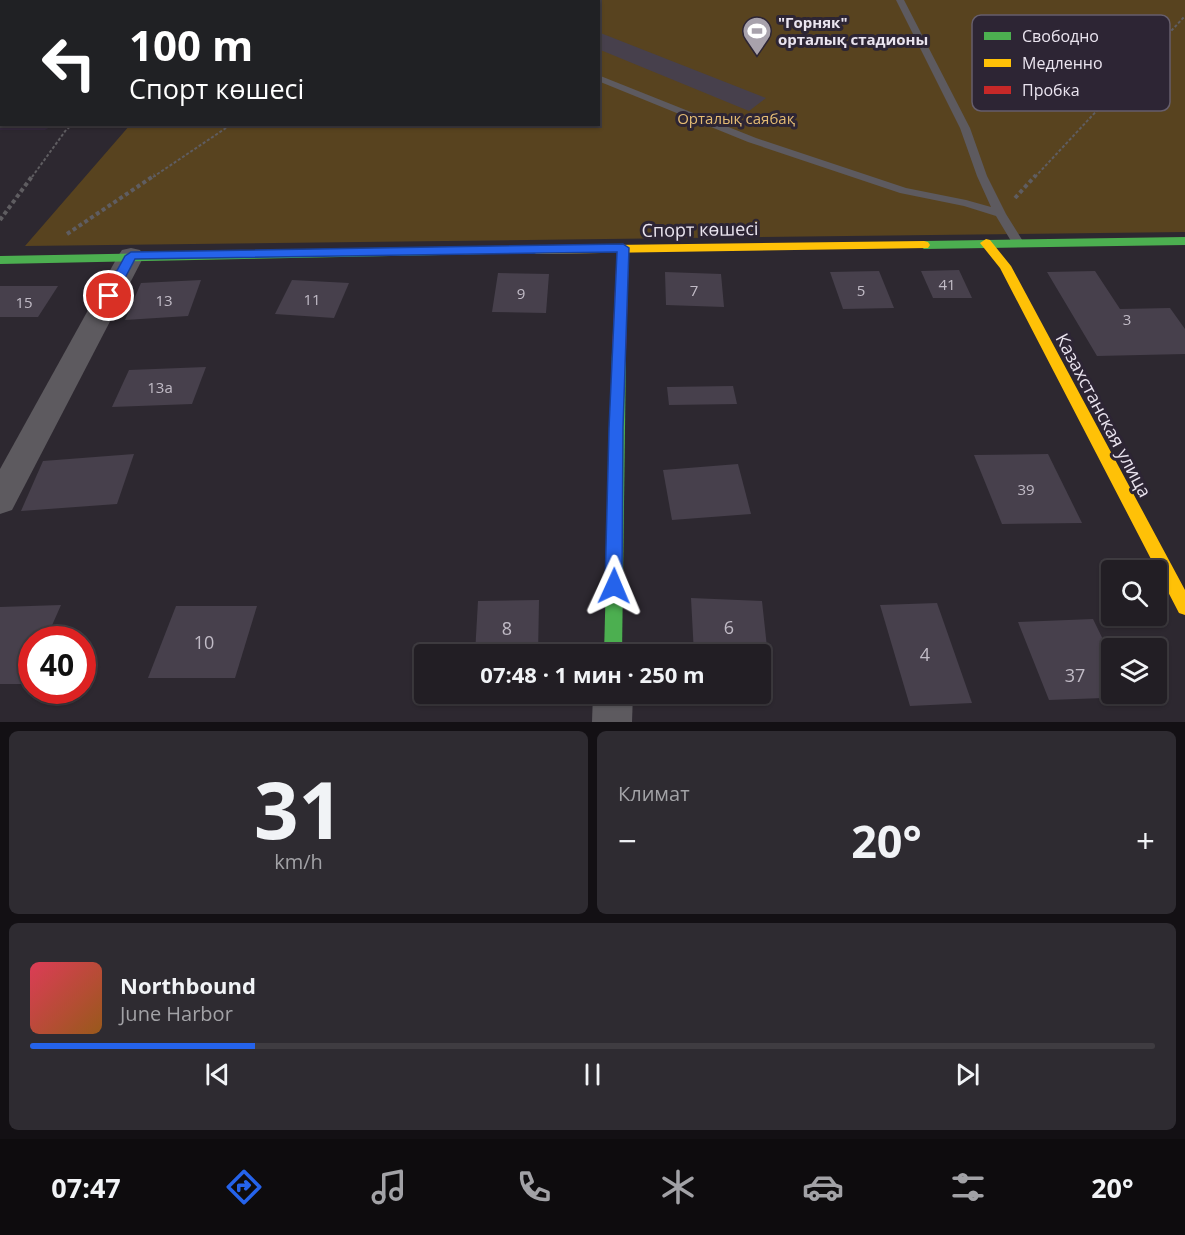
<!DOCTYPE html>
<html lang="ru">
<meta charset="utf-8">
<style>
:root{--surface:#221e24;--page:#2e2b31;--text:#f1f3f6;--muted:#a2a2a6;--line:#3f3c41;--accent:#2563eb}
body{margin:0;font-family:"Open Sans",sans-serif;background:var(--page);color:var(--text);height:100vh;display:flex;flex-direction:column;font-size:22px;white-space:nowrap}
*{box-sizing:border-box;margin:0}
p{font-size:20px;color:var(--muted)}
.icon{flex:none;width:33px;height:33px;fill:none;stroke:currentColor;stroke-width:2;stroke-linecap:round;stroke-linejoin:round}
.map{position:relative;height:722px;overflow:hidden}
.details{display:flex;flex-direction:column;gap:9px;padding:9px;background:#131014;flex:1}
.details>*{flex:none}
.hud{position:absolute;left:0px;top:0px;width:600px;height:126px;box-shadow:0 2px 4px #0004,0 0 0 2px var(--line);background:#202124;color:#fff;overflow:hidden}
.tools{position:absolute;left:1101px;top:560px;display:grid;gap:12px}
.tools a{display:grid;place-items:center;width:66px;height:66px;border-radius:6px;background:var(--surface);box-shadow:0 2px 4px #0004,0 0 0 2px var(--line);font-size:30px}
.speed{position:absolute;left:18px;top:626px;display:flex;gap:12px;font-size:30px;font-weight:700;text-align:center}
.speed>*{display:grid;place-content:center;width:78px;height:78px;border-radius:50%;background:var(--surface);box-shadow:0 2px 4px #0004,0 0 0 2px var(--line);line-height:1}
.speed .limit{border:9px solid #d22;background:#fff;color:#111}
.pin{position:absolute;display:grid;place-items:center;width:51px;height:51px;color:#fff;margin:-26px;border:3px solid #fff;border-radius:50%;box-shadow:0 2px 6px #0007}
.me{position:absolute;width:66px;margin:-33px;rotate:1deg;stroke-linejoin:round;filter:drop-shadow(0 0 4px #0008)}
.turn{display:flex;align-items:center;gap:21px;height:126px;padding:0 30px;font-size:27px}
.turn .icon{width:78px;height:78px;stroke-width:2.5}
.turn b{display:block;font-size:42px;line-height:51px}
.big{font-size:45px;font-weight:700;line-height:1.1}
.details .widget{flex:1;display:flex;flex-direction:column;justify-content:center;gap:9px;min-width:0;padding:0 21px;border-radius:9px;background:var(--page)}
.details .dial{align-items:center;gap:0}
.dial b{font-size:78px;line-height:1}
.song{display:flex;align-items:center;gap:18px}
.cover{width:72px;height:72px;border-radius:9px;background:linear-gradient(135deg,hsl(350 70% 55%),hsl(30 70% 35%))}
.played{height:6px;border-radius:3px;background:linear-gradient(90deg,var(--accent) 20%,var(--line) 20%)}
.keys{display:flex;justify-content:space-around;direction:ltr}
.heat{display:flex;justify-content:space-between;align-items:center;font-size:33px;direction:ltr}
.details .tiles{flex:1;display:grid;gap:9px;grid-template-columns:1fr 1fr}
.widget:last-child{grid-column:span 2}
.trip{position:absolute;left:414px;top:644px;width:357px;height:60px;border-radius:6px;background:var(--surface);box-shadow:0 2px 4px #0004,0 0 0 2px var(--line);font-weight:700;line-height:60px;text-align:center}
.dock{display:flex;height:96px;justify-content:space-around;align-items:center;background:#0e0c0e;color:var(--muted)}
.dock .icon{width:42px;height:42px}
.dock .on{color:var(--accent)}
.dock b{font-size:27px;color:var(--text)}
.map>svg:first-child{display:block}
.built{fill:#34293c}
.green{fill:#58431f}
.building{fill:#47404c}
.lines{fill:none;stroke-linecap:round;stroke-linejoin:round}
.path-far1{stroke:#5f5d61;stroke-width:2;stroke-dasharray:3 2;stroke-linecap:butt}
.path{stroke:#5f5d61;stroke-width:4;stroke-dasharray:4 3;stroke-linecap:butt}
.lane{fill:#5d5a5f;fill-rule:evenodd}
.street{fill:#5d5a5f;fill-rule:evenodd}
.fast{fill:#4caf50;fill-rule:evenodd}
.slow{fill:#ffc107;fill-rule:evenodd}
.jam{fill:#c62828;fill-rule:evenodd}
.route{fill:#2563eb;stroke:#184099;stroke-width:1.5}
.labels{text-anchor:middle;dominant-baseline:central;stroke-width:6;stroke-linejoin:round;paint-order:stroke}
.far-poi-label{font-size:15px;font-weight:bold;fill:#eae4ef;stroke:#2d2534;text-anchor:start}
.far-park-label{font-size:15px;fill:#e5bc74;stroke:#2d2534}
.number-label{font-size:15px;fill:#c1bbc6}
.street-label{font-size:18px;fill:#eae4ef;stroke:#2d2534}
.near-number-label{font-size:18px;fill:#c1bbc6}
.key{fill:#2d2534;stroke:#665e6c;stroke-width:1.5}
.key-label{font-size:16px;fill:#eae4ef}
</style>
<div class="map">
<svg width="1185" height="722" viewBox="0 0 1185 722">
<rect width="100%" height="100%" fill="#2d2830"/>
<!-- built -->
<polygon class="built" points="0,0 50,1 2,2 2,124 53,125 45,130 0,130"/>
<!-- green -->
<polygon class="green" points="200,0 1185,0 1185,232 25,246 130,125 598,124 598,2"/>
<!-- building -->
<g class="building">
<polygon points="598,32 766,98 749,111 598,49"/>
<polygon points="959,270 972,298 933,298 921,271"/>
<polygon points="879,271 894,308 843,309 830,272"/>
<polygon points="1095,271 1120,309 1170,308 1185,329 1185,354 1097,356 1047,272"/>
<polygon points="665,272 721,274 724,307 666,305"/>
<polygon points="498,273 549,274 546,313 492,312"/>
<polygon points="201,280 188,316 125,320 141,283"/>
<polygon points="292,280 349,283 334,318 275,314"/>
<polygon points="0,286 58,286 38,317 0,317"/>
<polygon points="206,367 192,404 112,407 129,370"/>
<polygon points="733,386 737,404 669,405 667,387"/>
<polygon points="134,454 117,504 21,511 43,461"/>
<polygon points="1048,454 1082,523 1002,524 974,455"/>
<polygon points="738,464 751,514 672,520 663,470"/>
<polygon points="691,598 762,601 770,675 760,675 760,654 694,654"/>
<polygon points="539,600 538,654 475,654 478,601"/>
<polygon points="937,603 972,703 910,706 880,605"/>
<polygon points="61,605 46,639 32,639 32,673 27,684 0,684 0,607"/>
<polygon points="176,606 257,606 235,678 148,678"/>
<polygon points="1093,619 1112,658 1112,693 1128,693 1130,697 1049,700 1018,622"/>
</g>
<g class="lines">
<!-- path-far1 -->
<g class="path-far1">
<polyline points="420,0 423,2"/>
<polyline points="65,1 71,0"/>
<polyline points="32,177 66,130 73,124"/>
<polyline points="153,177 232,124"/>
<polyline points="1035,177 1185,16"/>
</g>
<!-- path -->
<g class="path">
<polyline points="1015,198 1036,175"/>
<polyline points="0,220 33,175"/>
<polyline points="67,234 155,175"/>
</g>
<!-- lane -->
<g class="lane">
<polygon points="451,0 459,0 450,2"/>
<polygon points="896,0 904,0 970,128 987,176 1006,214 1024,243 1022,246 1014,246 996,216 964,206 900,193 748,142 598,81 598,75 756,138 906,188 966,200 991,207 977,176 960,128"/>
</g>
<!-- street -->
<g class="street">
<polygon points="131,248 140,250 144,256 12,510 0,514 0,469 118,256 122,250"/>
<polygon points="593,693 633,693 632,722 592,722"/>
</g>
<!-- fast -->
<g class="fast">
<polygon points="1185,237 1185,245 924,249 918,245 924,241"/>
<polygon points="536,246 542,250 540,253 0,264 0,256"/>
<polygon points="619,347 626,352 622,654 604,654 612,352"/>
</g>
<!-- slow -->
<g class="slow">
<polygon points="986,239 990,240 1011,266 1185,590 1185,615 1179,613 1000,268 980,243"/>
<polygon points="924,241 928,242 930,245 928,248 536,254 530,250 536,246"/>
</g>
<!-- jam -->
<polygon class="jam" points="623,244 629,248 626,352 619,357 612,352 617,248"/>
</g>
<!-- route -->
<polygon class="route" points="623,244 629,248 623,428 622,586 620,592 614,594 608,592 605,586 609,428 617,252 135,259 114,299 109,301 103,296 125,256 131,252"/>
<!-- icons -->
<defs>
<g id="stadium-pin" transform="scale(1.5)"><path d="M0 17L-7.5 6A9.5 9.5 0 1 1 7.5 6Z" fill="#a8a2ac" stroke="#2d2534"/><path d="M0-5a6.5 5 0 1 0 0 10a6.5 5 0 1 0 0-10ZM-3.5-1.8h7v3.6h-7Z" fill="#fff"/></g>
</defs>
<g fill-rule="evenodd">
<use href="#stadium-pin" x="757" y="31"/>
</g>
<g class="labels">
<!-- far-poi labels -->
<g class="far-poi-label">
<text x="778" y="22">"Горняк"<tspan x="778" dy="17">орталық стадионы</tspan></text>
</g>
<!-- far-park labels -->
<g class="far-park-label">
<text x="736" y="118">Орталық саябақ</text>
</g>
<!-- number labels -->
<g class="number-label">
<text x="947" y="284">41</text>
<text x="694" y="290">7</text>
<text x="861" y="290">5</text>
<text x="521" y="293">9</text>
<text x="312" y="299">11</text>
<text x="164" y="300">13</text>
<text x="24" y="302">15</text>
<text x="1127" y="319">3</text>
<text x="160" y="387">13а</text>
<text x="1026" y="489">39</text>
</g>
<!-- street labels -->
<g class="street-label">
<text transform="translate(700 229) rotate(-1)">Спорт көшесі</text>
<text transform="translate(1104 415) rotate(62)">Казахстанская улица</text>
</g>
<!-- near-number labels -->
<g class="near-number-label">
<text x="729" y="627">6</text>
<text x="507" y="628">8</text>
<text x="204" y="642">10</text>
<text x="925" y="654">4</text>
<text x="1075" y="675">37</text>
</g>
</g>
<!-- legend -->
<rect x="972" y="15" width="198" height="96" rx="9" class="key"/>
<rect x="984" y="32" width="27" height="8" fill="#4caf50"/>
<rect x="984" y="59" width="27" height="8" fill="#ffc107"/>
<rect x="984" y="86" width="27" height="8" fill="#c62828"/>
<g class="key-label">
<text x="1022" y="42">Свободно</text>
<text x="1022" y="69">Медленно</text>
<text x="1022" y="96">Пробка</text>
</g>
</svg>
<div class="tools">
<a><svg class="icon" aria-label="search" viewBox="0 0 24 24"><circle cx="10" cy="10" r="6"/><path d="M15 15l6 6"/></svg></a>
<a><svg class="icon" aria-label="layers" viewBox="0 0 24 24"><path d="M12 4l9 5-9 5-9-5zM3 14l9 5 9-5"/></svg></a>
</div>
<div class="speed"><div class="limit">40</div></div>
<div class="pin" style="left:109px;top:296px;background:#d93025"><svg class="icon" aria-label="arrive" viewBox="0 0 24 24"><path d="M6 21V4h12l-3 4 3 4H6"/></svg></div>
<svg class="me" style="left:614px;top:586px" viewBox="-20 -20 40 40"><path d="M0-17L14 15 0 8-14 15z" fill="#2563eb" stroke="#fff" stroke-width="4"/></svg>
<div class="trip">07:48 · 1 мин · 250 m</div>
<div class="hud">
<div class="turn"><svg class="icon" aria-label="left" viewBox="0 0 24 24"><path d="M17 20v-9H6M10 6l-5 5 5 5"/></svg><div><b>100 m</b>Спорт көшесі</div></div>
</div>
</div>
<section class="details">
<div class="tiles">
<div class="widget dial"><b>31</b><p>km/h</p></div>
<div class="widget"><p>Климат</p>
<div class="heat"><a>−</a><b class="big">20°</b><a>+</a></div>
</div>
<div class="widget">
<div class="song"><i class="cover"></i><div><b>Northbound</b><p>June Harbor</p></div></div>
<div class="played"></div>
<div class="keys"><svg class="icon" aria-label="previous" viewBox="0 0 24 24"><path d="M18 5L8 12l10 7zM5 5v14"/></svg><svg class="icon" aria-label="pause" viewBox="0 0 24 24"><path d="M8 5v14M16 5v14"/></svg><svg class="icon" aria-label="next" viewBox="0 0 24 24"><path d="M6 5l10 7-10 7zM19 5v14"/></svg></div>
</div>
</div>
</section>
<nav class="dock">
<b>07:47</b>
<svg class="icon on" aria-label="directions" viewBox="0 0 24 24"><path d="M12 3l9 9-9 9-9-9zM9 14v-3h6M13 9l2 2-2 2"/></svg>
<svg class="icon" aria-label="music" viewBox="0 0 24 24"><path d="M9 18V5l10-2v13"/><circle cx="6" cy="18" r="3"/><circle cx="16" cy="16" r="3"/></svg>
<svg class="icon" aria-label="phone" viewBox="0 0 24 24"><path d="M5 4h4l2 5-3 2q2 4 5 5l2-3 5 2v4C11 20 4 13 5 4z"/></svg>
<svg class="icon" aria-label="climate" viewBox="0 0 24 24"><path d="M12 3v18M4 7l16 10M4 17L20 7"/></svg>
<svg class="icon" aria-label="car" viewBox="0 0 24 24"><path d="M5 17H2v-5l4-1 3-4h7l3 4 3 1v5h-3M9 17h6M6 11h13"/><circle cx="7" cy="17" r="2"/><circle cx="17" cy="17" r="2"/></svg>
<svg class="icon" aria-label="filters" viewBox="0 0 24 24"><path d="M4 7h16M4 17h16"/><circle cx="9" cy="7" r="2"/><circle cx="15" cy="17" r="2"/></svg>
<b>20°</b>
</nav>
